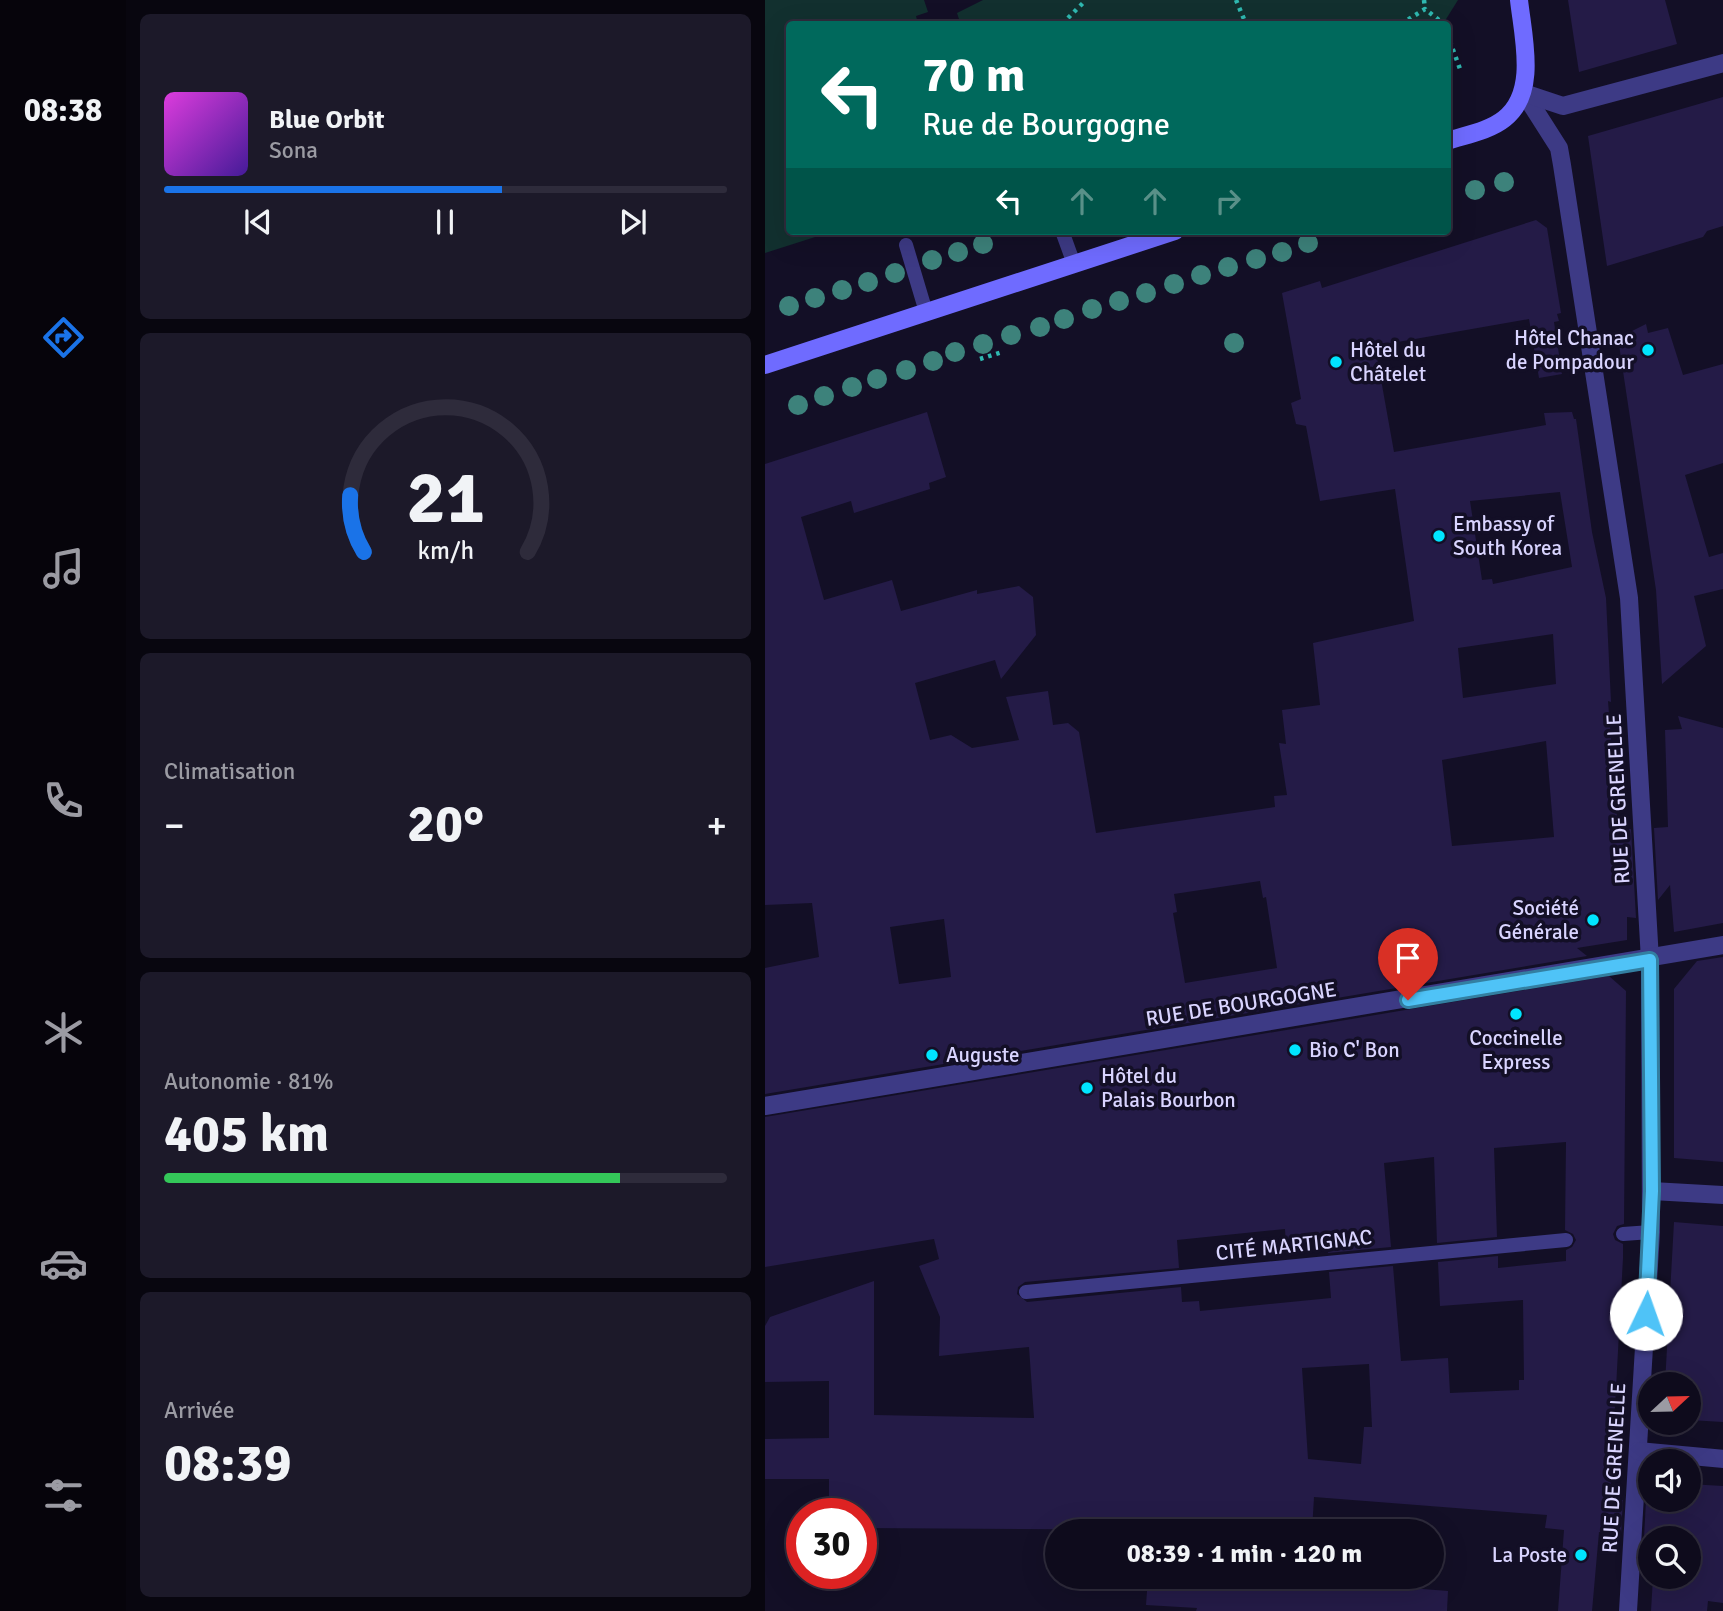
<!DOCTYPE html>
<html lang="fr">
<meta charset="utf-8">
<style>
:root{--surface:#0e0b1c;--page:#1c1929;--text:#f1f3f6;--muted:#9b9ba3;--line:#2e2b3b;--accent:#1a73e8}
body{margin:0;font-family:Signika,sans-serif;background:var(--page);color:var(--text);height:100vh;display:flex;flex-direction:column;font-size:26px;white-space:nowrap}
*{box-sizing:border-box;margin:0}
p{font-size:23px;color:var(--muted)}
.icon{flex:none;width:38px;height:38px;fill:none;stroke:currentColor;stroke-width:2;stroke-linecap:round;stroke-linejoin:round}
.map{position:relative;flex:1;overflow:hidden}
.sheet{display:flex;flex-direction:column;gap:14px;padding:14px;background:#08060f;width:639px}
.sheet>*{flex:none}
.hud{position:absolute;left:21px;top:21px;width:665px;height:214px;border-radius:7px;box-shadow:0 7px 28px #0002,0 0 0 2px var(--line);background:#00695c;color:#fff;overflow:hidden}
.needle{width:46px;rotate:68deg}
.buttons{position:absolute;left:873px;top:1372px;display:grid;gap:14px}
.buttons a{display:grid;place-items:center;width:63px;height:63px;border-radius:50%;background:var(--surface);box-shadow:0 7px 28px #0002,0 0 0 2px var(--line);font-size:35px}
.speed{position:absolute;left:21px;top:1498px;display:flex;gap:14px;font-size:35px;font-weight:700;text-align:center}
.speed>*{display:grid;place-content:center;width:91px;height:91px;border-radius:50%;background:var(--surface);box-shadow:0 7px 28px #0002,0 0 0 2px var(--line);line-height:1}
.speed .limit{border:10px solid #d22;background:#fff;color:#111}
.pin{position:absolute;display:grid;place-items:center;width:60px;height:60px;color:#fff;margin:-72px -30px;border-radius:50% 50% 50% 0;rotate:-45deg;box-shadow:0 0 7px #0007}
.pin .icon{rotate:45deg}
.me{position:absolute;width:77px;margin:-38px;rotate:3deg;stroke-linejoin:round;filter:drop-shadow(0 0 5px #0008)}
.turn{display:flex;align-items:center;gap:24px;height:147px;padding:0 21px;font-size:32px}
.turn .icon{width:91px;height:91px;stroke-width:2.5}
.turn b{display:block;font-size:49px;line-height:60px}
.lanes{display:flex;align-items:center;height:66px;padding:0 21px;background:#0003;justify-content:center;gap:35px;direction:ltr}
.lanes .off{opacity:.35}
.big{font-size:52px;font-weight:700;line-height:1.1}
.sheet .tile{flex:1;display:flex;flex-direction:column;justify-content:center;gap:10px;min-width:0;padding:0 24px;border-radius:10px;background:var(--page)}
.sheet .dial{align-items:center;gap:0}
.dial svg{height:182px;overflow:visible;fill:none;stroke:var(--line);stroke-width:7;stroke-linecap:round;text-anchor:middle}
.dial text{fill:var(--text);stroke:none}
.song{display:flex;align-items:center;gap:21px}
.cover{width:84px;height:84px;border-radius:10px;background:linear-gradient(135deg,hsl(300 70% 55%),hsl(260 70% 35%))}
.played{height:7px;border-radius:4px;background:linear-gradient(90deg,var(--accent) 60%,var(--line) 60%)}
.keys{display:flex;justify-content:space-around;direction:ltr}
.heat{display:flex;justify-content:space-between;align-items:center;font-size:38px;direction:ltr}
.charge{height:10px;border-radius:5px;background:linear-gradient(90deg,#34c759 81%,var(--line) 0)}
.trip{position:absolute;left:280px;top:1519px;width:399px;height:70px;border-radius:35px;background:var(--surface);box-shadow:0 7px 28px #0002,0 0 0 2px var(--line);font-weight:700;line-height:70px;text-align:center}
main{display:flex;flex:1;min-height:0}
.tab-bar{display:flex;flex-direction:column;width:126px;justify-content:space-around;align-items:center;background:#06040b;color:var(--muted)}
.tab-bar .icon{width:49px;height:49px}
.tab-bar .active{color:var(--accent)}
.tab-bar b{font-size:32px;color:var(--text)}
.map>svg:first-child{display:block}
.green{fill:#12302f}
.building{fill:#241b47;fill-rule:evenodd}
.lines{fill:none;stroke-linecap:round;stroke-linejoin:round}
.path{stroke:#2fb8b0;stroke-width:4.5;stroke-dasharray:3.5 5;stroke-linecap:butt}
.lane{stroke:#3d3a85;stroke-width:14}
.street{stroke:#3d3a85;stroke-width:18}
.secondary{stroke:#6f6bff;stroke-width:18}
.tree{fill:#3d827b}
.route-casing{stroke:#337fa1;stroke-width:18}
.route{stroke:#4fc3f7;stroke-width:12}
.poi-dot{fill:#00e5ff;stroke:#130f26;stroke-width:2.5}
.labels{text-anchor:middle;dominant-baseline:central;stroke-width:7;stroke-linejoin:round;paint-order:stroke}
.poi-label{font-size:21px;fill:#d9d4ff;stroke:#130f26;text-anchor:start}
.street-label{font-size:21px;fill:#d9d4ff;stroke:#130f26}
</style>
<main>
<nav class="tab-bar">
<b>08:38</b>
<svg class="icon active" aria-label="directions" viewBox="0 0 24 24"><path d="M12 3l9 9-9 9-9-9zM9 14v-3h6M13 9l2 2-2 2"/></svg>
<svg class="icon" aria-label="music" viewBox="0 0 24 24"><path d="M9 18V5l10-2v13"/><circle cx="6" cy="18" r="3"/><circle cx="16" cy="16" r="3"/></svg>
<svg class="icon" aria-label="phone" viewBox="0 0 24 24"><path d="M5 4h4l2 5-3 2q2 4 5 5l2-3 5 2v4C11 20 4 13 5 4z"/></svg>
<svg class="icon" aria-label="climate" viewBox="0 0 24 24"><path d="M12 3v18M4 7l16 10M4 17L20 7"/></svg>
<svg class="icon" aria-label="car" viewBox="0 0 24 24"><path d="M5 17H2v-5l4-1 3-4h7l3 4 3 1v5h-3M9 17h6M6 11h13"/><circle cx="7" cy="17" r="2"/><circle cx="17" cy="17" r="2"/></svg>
<svg class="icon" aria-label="filters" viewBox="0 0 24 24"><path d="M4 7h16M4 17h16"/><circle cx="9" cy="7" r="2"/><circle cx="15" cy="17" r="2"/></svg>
</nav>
<section class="sheet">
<div class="tile">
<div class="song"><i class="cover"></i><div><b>Blue Orbit</b><p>Sona</p></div></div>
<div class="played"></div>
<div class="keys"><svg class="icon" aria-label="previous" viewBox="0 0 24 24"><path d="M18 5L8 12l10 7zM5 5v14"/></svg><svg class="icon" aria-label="pause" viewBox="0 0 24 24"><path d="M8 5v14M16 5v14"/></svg><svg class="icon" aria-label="next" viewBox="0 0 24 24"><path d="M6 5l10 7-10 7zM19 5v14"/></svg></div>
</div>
<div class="tile dial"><svg viewBox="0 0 100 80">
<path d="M14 69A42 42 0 1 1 86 69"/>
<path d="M14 69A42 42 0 0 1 8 44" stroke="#1a73e8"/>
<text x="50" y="56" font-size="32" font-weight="700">21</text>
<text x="50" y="72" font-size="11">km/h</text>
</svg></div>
<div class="tile"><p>Climatisation</p>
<div class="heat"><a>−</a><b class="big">20°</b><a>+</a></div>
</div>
<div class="tile"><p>Autonomie · 81%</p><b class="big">405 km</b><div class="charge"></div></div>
<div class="tile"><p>Arrivée</p><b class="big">08:39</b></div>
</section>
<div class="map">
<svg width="959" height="1611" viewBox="0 0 959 1611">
<rect width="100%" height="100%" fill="#130f26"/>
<!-- green -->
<g class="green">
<polygon points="0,0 159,0 163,12 151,16 153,24 24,24 24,231 69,231 0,253"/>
<polygon points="218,0 693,0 678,24 188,24 195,22 192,13"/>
</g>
<!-- building -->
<g class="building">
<polygon points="803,0 900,0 912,44 814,72"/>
<polygon points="958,97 958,226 942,231 938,237 842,266 823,136"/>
<path d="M771,220L782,228L796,313L792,314L794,321L789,322L797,374L774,378L764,319L610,346L629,452L781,425L779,413L807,412L809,419H811L827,532L841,598L846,702L843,701L853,830L866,829L871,918L862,917V940L812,948L822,956L0,1094V968L54,957L47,903L0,905V464L162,412L181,477L164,483L165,489L89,513L86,501L36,517L59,600L127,580L136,611L212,590V594L254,586L268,597L271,635L236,679L230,660L150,683L165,740L186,735L207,748L254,740L241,697L283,691L288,725L303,723L314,732L331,833L510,807L509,796L522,795L514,743L521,744L517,710L555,705L548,643L649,621L630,489L555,501L541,426L531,424L526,403L536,399L517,293L555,281L557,288ZM795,492L807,567L728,584L727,579L717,580L705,501ZM788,634L791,684L698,698L693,648ZM781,741L789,837L687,846L677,760ZM495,881L498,898L501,897L512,968L420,983L408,913L412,912L409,894ZM179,919L186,977L134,984L125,927Z"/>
<polygon points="881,324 883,333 903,328 918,375 958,364 958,463 920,475 944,557 958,553 958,589 929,596 941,646 897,684 891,590 853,338"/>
<polygon points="913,716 958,728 958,923 909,932 905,885 893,900 889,828 903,827 900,730 917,729"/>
<polygon points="958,957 958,1162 909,1158 909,989 932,961"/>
<path d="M844,976L861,991L859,1224L852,1226L848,1234L850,1240L858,1244V1258L845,1500H858L856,1535L834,1532L827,1611H793L799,1530L780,1528L782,1515L549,1497L547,1531L96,1528V1514H64V1479H0V1439L64,1438V1381L0,1382V1326L5,1317L109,1281V1415L269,1418L264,1347L174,1356L175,1317L154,1266L174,1259L169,1239L0,1267V1117ZM801,1142L800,1230L808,1234L811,1240L807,1247L801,1250V1261L733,1268V1256L673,1262L675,1306L758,1300L759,1380H754V1390L685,1393L683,1358L636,1361L628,1266L564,1272L566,1298L435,1311L434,1301L417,1302L416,1287L262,1302L252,1294L253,1287L260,1282L414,1268L412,1240L520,1229L521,1247L562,1245L563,1253L626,1247L619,1163L669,1157L672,1243L732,1237L729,1148ZM604,1364L607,1427H599L596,1464L543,1459L537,1368Z"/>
<polygon points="909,1222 958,1226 958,1422 924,1420 924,1384 900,1384"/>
<polygon points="924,1484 958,1486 958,1603 943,1601 942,1611 886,1611 888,1577 924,1577 924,1538 879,1538 881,1500 924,1500"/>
<polygon points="383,1577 533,1577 533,1579 683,1591 682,1611 431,1611 432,1608 381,1605"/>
</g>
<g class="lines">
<!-- path -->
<g class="path">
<polyline points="471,0 481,24"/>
<polyline points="659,0 660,9"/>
<polyline points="297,24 321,0"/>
<polyline points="636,24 660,9 679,24"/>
<polyline points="682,33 695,69"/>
<polyline points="215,359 237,352"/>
</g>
<!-- lane -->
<g class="lane">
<polyline points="297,231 309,264"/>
<polyline points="141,245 161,312"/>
<polyline points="858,1234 886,1232"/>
<polyline points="261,1292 801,1240"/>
</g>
<!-- street -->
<g class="street">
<polyline points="759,93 794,148 797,165 864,598 885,960 886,1232 863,1611"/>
<polyline points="759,93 798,106 959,63"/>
<polyline points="0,1106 959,945"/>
<polyline points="887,1191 959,1195"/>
<polyline points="873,1451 959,1459"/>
</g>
<!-- secondary -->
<g class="secondary">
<path d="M682,141C700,135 724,131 739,119C773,93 758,37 754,0"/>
<polyline points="0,365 410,231"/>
</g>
</g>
<!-- trees -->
<g class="tree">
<circle cx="739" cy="182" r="10"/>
<circle cx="710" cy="190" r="10"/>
<circle cx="543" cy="243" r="10"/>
<circle cx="218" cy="244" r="10"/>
<circle cx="193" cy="252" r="10"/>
<circle cx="517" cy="252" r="10"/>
<circle cx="491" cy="259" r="10"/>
<circle cx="167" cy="260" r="10"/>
<circle cx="463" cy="267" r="10"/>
<circle cx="130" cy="273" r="10"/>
<circle cx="436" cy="275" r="10"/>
<circle cx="103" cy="282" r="10"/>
<circle cx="409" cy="284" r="10"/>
<circle cx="77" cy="290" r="10"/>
<circle cx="381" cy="293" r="10"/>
<circle cx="50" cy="298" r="10"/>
<circle cx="354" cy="301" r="10"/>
<circle cx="24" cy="306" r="10"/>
<circle cx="327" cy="309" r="10"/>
<circle cx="299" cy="319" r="10"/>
<circle cx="275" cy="327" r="10"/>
<circle cx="246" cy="335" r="10"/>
<circle cx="469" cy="343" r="10"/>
<circle cx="218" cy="344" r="10"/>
<circle cx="190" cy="352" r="10"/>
<circle cx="168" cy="361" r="10"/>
<circle cx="141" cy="370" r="10"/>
<circle cx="112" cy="379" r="10"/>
<circle cx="87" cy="387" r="10"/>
<circle cx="59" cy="396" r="10"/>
<circle cx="33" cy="405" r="10"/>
</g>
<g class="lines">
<!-- route casing -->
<g class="route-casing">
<polyline id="route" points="643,1000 885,960 887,1191 881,1314"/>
</g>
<!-- route -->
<use href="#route" class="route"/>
</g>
<!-- markers -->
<g class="poi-dot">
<circle cx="883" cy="350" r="7"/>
<circle cx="571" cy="362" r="7"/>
<circle cx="674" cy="536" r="7"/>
<circle cx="828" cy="920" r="7"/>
<circle cx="751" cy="1014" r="7"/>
<circle cx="530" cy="1050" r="7"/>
<circle cx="167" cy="1055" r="7"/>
<circle cx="322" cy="1088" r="7"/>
<circle cx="816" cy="1555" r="7"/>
</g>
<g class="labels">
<!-- poi labels -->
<g class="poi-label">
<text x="869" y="338" text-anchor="end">Hôtel Chanac<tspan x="869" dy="24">de Pompadour</tspan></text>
<text x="585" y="350">Hôtel du<tspan x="585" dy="24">Châtelet</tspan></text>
<text x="688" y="524">Embassy of<tspan x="688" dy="24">South Korea</tspan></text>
<text x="814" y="908" text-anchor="end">Société<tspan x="814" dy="24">Générale</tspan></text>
<text x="751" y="1038" text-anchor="middle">Coccinelle<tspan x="751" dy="24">Express</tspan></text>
<text x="544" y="1050">Bio C' Bon</text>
<text x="181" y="1055">Auguste</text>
<text x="336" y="1076">Hôtel du<tspan x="336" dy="24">Palais Bourbon</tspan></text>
<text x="802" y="1555" text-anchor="end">La Poste</text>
</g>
<!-- street labels -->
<g class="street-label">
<text transform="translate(853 799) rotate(-93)">RUE DE GRENELLE</text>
<text transform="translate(476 1004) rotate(-9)">RUE DE BOURGOGNE</text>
<text transform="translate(529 1245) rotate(-6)">CITÉ MARTIGNAC</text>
<text transform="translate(849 1468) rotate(-87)">RUE DE GRENELLE</text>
</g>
</g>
</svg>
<div class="buttons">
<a><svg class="needle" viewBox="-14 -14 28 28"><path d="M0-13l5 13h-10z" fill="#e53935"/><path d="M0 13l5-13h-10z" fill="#9b9ba3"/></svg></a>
<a><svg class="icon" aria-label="sound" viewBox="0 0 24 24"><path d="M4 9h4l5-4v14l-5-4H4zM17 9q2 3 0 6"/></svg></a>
<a><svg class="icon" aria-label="search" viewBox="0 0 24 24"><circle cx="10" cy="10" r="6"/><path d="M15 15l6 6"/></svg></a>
</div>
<div class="speed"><div class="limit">30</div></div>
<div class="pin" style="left:643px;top:1000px;background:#d93025"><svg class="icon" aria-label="arrive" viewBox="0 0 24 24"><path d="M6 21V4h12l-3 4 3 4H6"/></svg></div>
<svg class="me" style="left:881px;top:1314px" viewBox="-20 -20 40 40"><circle r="19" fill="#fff"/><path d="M0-13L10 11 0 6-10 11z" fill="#4fc3f7"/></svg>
<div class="trip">08:39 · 1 min · 120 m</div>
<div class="hud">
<div class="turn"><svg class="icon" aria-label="left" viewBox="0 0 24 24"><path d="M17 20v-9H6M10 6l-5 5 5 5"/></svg><div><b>70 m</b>Rue de Bourgogne</div></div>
<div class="lanes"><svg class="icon" aria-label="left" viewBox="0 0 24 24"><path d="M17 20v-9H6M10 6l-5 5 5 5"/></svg><svg class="icon off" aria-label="ahead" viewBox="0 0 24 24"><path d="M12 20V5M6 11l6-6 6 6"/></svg><svg class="icon off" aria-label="ahead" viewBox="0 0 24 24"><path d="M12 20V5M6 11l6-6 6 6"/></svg><svg class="icon off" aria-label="right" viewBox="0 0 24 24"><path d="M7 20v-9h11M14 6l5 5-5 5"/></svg></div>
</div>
</div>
</main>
